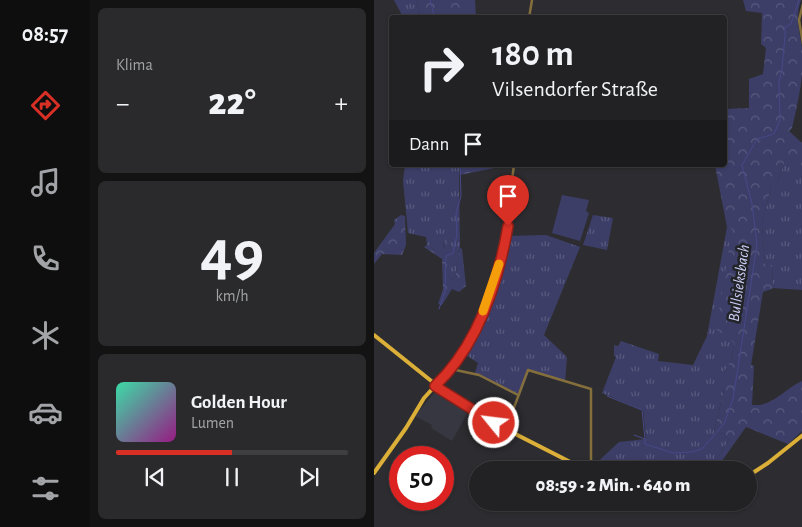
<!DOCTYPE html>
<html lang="de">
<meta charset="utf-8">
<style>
:root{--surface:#222225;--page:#2a2a2d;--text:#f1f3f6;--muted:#a2a4a7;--line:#3f3f42;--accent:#d93025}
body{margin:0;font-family:"Alegreya Sans",sans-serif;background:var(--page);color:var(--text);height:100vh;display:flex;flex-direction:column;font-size:19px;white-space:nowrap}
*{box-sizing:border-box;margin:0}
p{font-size:16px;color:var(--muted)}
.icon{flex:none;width:28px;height:28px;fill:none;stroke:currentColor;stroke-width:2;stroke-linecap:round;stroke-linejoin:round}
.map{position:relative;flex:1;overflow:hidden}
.drawer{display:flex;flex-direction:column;gap:8px;padding:8px;background:#131314;width:284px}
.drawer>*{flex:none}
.hud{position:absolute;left:15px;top:15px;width:338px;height:152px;border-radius:5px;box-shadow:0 1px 4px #0004,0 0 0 1px var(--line);background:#222225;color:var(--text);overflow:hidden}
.speed{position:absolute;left:15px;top:446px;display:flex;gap:10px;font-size:25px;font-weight:700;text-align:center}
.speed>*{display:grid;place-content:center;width:65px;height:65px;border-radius:50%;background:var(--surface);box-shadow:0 1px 4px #0004,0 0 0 1px var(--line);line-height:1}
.speed .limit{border:8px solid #d22;background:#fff;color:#111}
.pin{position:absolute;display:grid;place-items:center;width:42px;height:42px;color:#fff;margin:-51px -21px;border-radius:50% 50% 50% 0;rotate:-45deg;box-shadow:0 0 5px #0007}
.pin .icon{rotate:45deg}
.me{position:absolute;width:55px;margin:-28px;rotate:299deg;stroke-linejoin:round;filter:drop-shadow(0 0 4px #0008)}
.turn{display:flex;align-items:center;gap:18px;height:105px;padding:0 20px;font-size:22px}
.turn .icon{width:65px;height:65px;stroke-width:2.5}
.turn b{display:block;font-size:35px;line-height:42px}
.then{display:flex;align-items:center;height:48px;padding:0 20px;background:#0003;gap:10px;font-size:19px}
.big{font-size:38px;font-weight:800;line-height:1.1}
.drawer .tile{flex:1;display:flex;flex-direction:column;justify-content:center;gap:8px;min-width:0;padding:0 18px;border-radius:8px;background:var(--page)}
.drawer .dial{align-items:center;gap:0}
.dial b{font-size:65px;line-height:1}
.song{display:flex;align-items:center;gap:15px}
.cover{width:60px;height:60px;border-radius:8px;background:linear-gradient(135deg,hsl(160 70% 55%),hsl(310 70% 35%))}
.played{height:5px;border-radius:2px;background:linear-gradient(90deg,var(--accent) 50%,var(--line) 50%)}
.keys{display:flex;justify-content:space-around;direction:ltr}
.heat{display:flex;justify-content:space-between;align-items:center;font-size:28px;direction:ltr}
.trip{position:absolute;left:95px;top:461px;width:288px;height:50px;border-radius:25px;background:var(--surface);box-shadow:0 1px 4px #0004,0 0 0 1px var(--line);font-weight:800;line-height:50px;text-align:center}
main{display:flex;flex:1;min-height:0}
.dock{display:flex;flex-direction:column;width:90px;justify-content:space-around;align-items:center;background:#0e0e0f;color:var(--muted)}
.dock .icon{width:35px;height:35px}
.dock .active{color:var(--accent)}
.dock b{font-size:22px;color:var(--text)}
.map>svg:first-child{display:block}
.built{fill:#363740}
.grass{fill:url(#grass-tufts)}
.forest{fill:url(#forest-crowns)}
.garden{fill:#3c3e68}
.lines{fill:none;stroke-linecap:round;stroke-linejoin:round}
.stream{stroke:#474889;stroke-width:1}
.minor{stroke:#846f3c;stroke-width:2.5}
.major{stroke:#dcaf38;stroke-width:4}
.route-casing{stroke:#8d1f18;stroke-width:12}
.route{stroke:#d93025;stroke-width:9}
.slow{stroke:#f59e0b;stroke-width:9}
.labels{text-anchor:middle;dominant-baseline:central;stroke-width:5;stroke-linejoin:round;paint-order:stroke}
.water-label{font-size:16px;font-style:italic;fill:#cbcff6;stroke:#232427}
</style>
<main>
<nav class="dock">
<b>08:57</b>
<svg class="icon active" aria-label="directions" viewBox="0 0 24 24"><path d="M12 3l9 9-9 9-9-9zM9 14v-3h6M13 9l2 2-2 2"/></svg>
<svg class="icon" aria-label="music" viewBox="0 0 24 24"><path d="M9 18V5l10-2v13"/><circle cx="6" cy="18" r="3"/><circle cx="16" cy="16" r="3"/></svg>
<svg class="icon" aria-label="phone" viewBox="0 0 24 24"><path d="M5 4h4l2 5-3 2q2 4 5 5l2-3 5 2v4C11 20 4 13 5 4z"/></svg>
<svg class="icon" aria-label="climate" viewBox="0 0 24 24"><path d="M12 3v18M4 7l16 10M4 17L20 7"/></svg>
<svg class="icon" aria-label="car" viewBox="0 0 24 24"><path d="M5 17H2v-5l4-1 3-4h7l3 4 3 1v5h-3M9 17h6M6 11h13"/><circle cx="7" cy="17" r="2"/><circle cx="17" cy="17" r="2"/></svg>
<svg class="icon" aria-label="filters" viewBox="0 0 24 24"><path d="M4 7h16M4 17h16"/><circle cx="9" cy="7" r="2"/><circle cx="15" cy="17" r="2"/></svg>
</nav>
<section class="drawer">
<div class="tile"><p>Klima</p>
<div class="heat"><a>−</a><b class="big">22°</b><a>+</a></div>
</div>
<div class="tile dial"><b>49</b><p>km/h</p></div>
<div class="tile">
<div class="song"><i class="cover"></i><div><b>Golden Hour</b><p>Lumen</p></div></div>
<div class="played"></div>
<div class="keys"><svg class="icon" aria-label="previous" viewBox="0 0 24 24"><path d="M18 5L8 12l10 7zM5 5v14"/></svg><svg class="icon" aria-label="pause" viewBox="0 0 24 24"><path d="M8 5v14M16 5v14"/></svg><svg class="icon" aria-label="next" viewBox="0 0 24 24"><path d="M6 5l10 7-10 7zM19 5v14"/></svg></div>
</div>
</section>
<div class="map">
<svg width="429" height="527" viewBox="0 0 429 527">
<defs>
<pattern id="grass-tufts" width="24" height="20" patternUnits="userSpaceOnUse" patternTransform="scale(1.25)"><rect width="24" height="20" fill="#3c3e68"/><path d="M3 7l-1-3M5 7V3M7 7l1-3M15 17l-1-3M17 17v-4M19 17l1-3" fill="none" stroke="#585a7e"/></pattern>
<pattern id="forest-crowns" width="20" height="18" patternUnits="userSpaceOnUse" patternTransform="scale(1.25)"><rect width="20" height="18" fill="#3c3e68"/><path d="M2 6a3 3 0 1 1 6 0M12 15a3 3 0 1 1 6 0" fill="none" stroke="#585a7e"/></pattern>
</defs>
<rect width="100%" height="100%" fill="#2d2d31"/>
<!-- built -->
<polygon class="built" points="60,393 65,393 94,412 78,441 57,428 58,425 41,416"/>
<!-- grass -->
<g class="grass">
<polygon points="20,0 42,0 47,17 29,17"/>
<polygon points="414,158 427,166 428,165 428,290 398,288 399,265 391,265 388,224 397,187 402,187 411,160"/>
<polygon points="31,165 85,165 86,248 81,278 76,279 70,241 69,251 66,252 53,245 52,237 34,233 29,181"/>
<polygon points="219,215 239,218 233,250 209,245"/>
<polygon points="353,227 358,228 360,343 357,361 350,372 350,390 340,432 349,434 355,440 345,456 345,465 339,470 216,469 245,442 272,439 269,410 228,393 242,357 240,356 240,345 244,346 247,341 285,354 284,361 319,365 333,336"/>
<path d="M172,235L206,247L170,335L193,357L191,382L155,371L146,395L101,373L104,363L92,355C113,318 124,277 134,236Z"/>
</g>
<!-- forest -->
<g class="forest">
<polygon points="42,0 101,0 102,17 47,17"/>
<path d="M369,0H427C420,19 427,36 429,54C429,80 424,103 418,128L415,131L428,143V167L414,158L411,160L402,187H397L388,224L391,265H399L398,289L389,292L377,365L380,366L378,405C399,407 410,389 428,381V431L414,444L372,427L345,465V456L355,440L349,434L340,432L350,390V372L357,361L360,343L342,329L358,229L353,227L341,165H350V109L375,108V79L389,74L392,48L387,44L388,13L372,11Z"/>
<polygon points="85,165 135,165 86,175"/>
<polygon points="27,215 31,216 32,245 28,255 8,254 0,264 0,253 21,224 20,220"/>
<polygon points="71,239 74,240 76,279 81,278 86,248 88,249 92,286 85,292 78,289 68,305 64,304 69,289 68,259 50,247 53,245 66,252 69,250"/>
</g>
<!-- garden -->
<polygon class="garden" points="188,195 215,200 212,211 215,213 206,241 178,233"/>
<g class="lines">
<!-- stream -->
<g class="stream">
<polyline points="56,0 61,18"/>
<polyline points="411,35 411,27 417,24 425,0"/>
<polyline points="65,309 71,291 72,256 79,253 83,234 82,213 87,196 86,165"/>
<polyline points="233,396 268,410 271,439"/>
<polyline points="260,435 271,439 271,444 299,453 317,452 328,449 350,424 359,399 383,245 378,204 368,165 383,139 400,134 406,120 405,82 408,69 411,36"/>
</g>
<!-- minor -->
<g class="minor">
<polyline points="429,4 425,20 429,44"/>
<polyline points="155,18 158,0"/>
<polyline points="77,369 105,375 144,395"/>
<path d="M62,385C102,347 126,280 134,226C136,206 137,185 140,165"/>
<polyline points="132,429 154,370 217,389 217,460 215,470"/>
</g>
<!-- major -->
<g class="major">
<polyline points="0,335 81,400 120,423 212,470"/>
<polyline points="0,473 32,428 50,398 61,386"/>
<polyline points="374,476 394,463 429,435"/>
</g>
</g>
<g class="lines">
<!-- route casing -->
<g class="route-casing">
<path id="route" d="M120,423L61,386C103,346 124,283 134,226"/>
</g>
<!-- route -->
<use href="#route" class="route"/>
<!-- slow -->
<polyline class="slow" points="109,311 125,264"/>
</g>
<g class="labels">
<!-- water labels -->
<g class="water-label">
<text transform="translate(365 283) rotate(-82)">Bullsieksbach</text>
</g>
</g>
</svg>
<div class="speed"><div class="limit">50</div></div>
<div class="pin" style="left:134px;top:226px;background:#d93025"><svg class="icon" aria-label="arrive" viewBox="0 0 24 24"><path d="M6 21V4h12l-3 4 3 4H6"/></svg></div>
<svg class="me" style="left:120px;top:423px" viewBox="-20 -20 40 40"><circle r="17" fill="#d93025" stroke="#fff" stroke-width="3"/><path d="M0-11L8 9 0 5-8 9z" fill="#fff"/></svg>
<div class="trip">08:59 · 2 Min. · 640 m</div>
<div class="hud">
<div class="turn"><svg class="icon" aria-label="right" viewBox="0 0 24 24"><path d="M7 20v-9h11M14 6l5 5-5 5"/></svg><div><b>180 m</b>Vilsendorfer Straße</div></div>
<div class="then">Dann<svg class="icon" aria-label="arrive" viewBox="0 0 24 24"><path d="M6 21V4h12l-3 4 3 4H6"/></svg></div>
</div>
</div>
</main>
